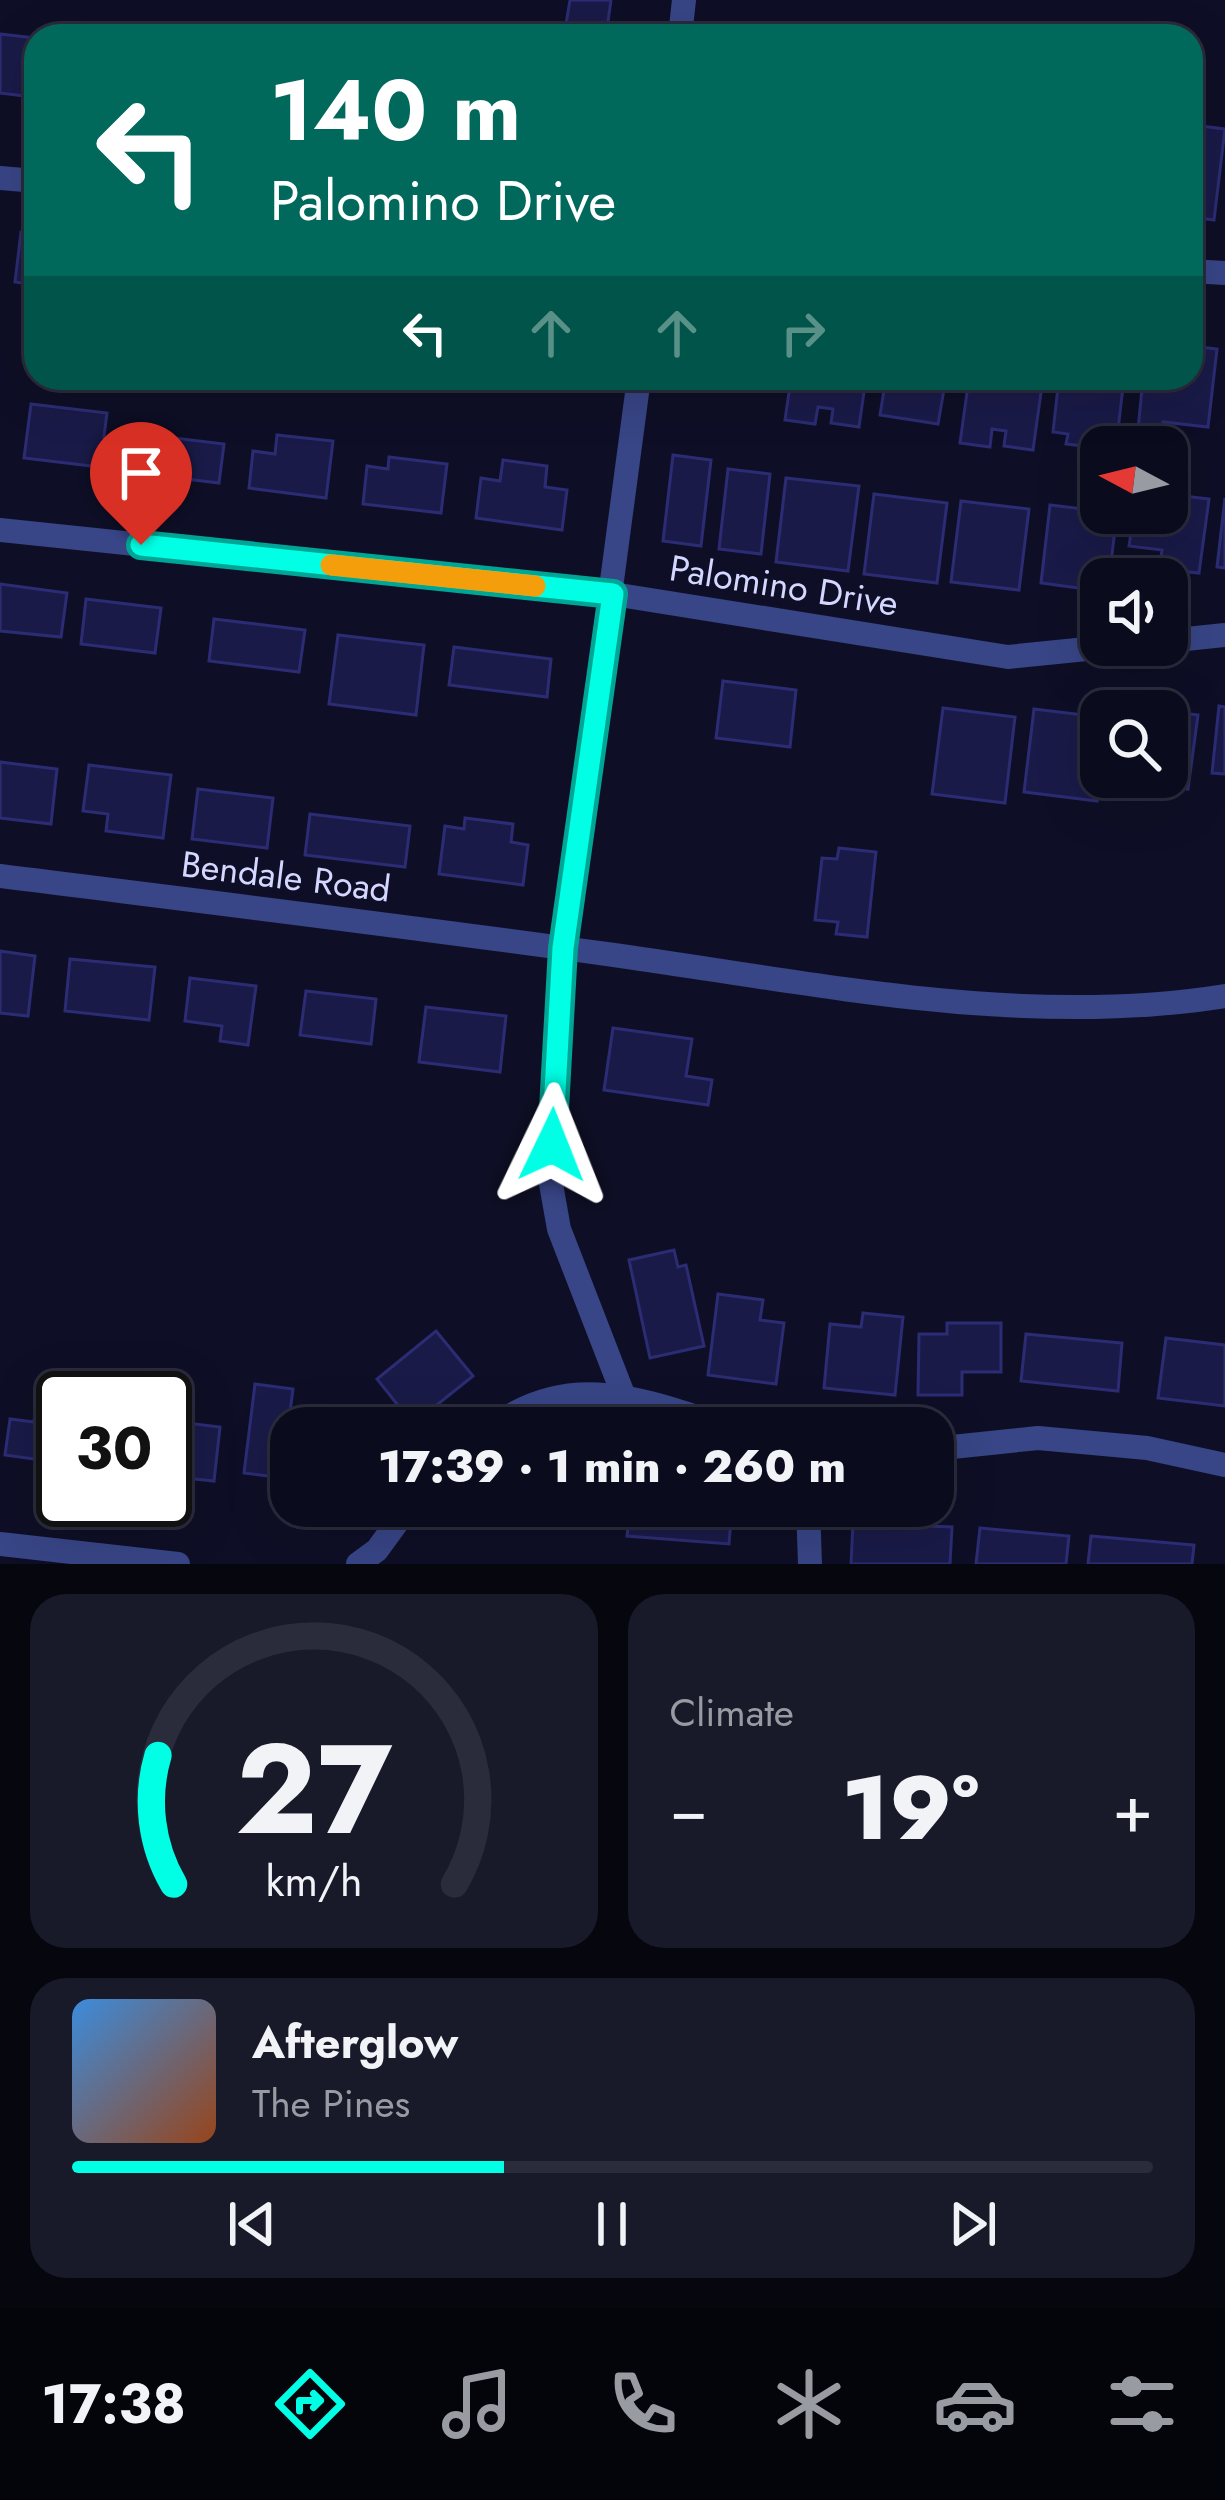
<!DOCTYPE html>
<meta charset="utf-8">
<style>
:root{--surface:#0a0b1c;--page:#181929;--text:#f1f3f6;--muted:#999ba3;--line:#2a2b3b;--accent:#00ffe5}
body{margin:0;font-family:Jost,sans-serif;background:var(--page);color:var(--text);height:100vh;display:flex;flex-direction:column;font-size:45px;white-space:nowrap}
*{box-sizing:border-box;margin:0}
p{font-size:39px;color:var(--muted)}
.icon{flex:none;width:66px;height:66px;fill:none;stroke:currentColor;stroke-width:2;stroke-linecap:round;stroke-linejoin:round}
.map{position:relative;height:1564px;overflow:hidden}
.sheet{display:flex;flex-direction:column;gap:30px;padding:30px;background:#06060f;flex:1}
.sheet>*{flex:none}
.guide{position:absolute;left:24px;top:24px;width:1179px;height:366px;border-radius:36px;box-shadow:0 12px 48px #0002,0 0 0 3px var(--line);background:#00695c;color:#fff;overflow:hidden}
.needle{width:78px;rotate:277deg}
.tools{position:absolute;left:1080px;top:426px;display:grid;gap:24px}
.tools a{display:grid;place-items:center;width:108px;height:108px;border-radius:24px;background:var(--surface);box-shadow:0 12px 48px #0002,0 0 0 3px var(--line);font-size:60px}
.speed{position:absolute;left:36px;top:1371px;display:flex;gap:24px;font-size:60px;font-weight:700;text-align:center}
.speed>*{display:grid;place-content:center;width:156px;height:156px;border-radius:50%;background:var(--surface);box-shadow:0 12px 48px #0002,0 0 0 3px var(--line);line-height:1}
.speed .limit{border:6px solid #111;border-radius:18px;background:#fff;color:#111}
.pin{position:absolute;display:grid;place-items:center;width:102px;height:102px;color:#fff;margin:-123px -51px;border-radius:50% 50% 50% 0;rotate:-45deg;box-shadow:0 0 12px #0007}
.pin .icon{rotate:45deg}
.me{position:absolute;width:132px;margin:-66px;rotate:2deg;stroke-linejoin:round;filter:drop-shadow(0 0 9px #0008)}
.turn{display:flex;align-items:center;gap:42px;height:252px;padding:0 48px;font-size:54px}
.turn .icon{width:156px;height:156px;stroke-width:2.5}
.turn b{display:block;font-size:84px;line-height:102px}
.lanes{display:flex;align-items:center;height:114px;padding:0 48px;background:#0003;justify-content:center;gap:60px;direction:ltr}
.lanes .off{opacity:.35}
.big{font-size:90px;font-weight:800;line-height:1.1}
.sheet .tile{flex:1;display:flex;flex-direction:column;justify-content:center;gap:18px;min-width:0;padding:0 42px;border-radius:36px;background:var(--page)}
.sheet .dial{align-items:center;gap:0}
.dial svg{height:312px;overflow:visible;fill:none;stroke:var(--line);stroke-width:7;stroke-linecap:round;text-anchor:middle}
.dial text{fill:var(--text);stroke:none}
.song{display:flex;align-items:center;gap:36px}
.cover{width:144px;height:144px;border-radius:18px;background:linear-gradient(135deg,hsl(210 70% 55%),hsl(20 70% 35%))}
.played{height:12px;border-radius:6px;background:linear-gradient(90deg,var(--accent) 40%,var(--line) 40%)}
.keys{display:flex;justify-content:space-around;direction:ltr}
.heat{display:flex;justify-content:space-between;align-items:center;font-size:66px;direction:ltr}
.sheet .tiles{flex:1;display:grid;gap:30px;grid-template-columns:1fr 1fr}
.tile:last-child{grid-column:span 2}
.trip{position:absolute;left:270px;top:1407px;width:684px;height:120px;border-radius:36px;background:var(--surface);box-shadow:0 12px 48px #0002,0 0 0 3px var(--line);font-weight:800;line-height:120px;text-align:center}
.menu{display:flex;height:192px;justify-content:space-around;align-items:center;background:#04040b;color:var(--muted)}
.menu .icon{width:84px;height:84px}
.menu .on{color:var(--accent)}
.menu b{font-size:54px;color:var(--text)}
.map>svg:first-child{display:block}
.building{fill:#1a1a48;stroke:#2c2c74;stroke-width:3}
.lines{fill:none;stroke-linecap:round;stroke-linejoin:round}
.street{stroke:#384586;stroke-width:24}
.route-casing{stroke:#00a695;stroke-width:30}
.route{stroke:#00ffe5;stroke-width:21}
.slow{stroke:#f59e0b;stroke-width:21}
.labels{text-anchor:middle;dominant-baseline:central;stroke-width:12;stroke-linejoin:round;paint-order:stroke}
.street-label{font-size:36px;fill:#d4d7ff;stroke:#0e0f26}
</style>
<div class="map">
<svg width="1225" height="1564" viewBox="0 0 1225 1564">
<rect width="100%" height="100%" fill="#0e0f26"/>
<!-- building -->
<g class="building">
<polygon points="570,0 611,0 606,36 565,30"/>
<polygon points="0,34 36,38 33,97 0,93"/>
<polygon points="1201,126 1225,129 1214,220 1191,217 1191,142 1198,143"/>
<polygon points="21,232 36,233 36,285 15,282"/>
<polygon points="1191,346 1217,349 1208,427 1163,422 1161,433 1138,430 1143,378 1191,378"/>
<polygon points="791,378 866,378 859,427 831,423 833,409 818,407 815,424 785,420"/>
<polygon points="886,378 946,378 938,424 880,415"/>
<polygon points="969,378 1043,378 1033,450 1004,446 1006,431 992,429 990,447 960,443"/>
<polygon points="1059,378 1124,378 1117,439 1094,436 1093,447 1066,444 1068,434 1053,432"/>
<polygon points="31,404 107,413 100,467 24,458"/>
<polygon points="133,433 224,444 219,483 128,472"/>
<polygon points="277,435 333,441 326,498 249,488 253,451 275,454"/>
<polygon points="673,455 711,460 701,546 663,541"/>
<polygon points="389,457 447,464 441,513 363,504 367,466 388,469"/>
<polygon points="503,460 547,466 545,487 567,490 562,530 476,518 481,478 500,481"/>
<polygon points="728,469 770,474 761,554 719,549"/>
<polygon points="786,478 859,486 848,571 776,562"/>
<polygon points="874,494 947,503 937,583 864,574"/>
<polygon points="1167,494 1209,499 1199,573 1159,569 1162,550 1129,546 1134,513 1167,513"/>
<polygon points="1225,498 1225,568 1217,567"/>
<polygon points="961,501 1029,509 1019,590 951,582"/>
<polygon points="1050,505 1117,513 1109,579 1101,579 1101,591 1041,583"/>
<polygon points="0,584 67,593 61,637 0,631"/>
<polygon points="86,599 161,608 155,653 81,644"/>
<polygon points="214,619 305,630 299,672 209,661"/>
<polygon points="338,635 424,645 416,715 329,704"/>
<polygon points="454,647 551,659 547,697 449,685"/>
<polygon points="723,681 796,690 790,747 716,738"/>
<polygon points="1219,706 1225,707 1225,774 1212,773"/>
<polygon points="943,708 1015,717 1005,803 932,794"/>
<polygon points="1034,709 1101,717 1097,801 1024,792"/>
<polygon points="1167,711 1198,715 1188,789 1123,781 1124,777 1167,777"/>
<polygon points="0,762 57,769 51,824 0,818"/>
<polygon points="89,765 171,775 163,838 106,831 108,814 83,811"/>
<polygon points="198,789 273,798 267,848 192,839"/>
<polygon points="310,814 410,826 405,867 305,855"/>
<polygon points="465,818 513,824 511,842 528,845 523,885 439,874 445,826 464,829"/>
<polygon points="839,848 876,852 867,937 836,934 838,922 815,920 822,858 837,859"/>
<polygon points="0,951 35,956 28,1016 0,1013"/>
<polygon points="70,959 155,967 149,1020 65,1011"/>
<polygon points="190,978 256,986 248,1045 220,1041 222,1026 185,1021"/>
<polygon points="306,991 376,999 371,1044 300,1035"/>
<polygon points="426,1007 506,1016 500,1072 419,1062"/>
<polygon points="613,1028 692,1039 686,1076 712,1080 708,1105 604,1090"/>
<polygon points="674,1250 678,1267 686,1265 704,1346 650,1358 629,1260"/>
<polygon points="718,1294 763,1300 760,1320 784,1323 776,1384 708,1375"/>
<polygon points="863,1313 903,1317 895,1395 824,1388 830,1324 861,1327"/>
<polygon points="947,1323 1001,1323 1001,1372 962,1372 962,1395 918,1395 919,1334 947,1334"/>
<polygon points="436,1331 473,1376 408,1428 388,1428 380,1418 397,1404 377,1379"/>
<polygon points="1026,1334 1122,1343 1118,1391 1021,1381"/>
<polygon points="1166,1338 1225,1345 1225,1406 1158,1398"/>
<polygon points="255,1384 293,1389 287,1436 291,1436 291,1479 244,1473"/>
<polygon points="143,1387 181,1391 178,1422 220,1427 214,1481 165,1476 165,1398 142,1398"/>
<polygon points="37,1394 74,1398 63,1398 63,1463 5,1455 10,1419 34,1422"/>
<polygon points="630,1506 732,1506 729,1544 627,1536"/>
<polygon points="853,1523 952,1527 950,1564 851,1564"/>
<polygon points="980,1528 1069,1536 1066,1564 976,1564"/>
<polygon points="1091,1536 1194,1545 1192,1564 1088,1564"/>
</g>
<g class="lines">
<!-- street -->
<g class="street">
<polyline points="680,36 684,0"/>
<polyline points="0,178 36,181"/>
<polyline points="1191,271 1225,273"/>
<polyline points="0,530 613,594 1008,657 1126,645"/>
<polyline points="1167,641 1225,635"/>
<path d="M0,876C207,902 414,927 621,956C819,984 1025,1028 1225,996"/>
<polyline points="623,1394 559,1229 551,1184 563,948 639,378"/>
<path d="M492,1428C571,1367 648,1402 731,1428"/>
<polyline points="933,1449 1038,1438 1147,1448 1225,1465"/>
<polyline points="808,1506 810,1564"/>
<polyline points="0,1544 178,1564"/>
<polyline points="358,1564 377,1550 409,1506"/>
</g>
</g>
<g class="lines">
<!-- route casing -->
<g class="route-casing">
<polyline id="route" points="141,545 613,594 563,948 552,1145"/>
</g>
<!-- route -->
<use href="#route" class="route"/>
<!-- slow -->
<polyline class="slow" points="331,565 535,586"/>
</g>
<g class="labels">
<!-- street labels -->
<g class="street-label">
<text transform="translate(784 585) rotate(9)">Palomino Drive</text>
<text transform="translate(286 876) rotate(7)">Bendale Road</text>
</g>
</g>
</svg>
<div class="tools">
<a><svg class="needle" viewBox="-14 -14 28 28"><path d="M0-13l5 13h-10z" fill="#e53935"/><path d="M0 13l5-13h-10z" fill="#999ba3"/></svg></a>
<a><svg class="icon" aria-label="sound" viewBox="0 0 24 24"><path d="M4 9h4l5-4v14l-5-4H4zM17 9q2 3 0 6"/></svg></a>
<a><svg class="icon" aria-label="search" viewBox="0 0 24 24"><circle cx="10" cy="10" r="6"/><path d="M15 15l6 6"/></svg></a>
</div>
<div class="speed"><div class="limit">30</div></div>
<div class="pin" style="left:141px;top:545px;background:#d93025"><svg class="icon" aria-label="arrive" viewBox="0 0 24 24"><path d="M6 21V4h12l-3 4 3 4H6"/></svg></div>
<svg class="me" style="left:552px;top:1145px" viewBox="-20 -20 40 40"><path d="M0-17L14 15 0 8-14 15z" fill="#00ffe5" stroke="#fff" stroke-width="4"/></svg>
<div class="trip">17:39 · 1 min · 260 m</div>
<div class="guide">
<div class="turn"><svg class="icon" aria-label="left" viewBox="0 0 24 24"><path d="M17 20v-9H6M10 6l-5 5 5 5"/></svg><div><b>140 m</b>Palomino Drive</div></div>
<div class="lanes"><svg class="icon" aria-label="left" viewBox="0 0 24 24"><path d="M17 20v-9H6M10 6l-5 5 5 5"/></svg><svg class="icon off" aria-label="ahead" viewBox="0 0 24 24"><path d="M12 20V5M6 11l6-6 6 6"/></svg><svg class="icon off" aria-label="ahead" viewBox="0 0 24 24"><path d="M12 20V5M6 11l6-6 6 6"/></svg><svg class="icon off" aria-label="right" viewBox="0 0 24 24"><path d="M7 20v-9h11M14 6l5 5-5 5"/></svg></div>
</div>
</div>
<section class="sheet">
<div class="tiles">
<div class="tile dial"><svg viewBox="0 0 100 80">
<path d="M14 69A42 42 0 1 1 86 69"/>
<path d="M14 69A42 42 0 0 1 10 36" stroke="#00ffe5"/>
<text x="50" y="56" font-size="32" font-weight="700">27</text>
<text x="50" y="72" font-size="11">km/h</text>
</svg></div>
<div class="tile"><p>Climate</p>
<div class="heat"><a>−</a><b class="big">19°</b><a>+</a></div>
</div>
<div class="tile">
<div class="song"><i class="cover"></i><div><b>Afterglow</b><p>The Pines</p></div></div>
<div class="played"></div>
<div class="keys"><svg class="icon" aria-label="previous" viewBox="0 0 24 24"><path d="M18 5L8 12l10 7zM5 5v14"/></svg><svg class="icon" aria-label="pause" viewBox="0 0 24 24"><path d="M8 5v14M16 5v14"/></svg><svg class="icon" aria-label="next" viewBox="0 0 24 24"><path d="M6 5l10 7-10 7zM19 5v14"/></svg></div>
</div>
</div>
</section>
<nav class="menu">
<b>17:38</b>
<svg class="icon on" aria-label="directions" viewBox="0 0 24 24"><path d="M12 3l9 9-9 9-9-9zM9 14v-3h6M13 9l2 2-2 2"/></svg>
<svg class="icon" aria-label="music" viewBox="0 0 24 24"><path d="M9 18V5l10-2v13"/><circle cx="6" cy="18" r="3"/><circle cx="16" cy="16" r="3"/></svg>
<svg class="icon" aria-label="phone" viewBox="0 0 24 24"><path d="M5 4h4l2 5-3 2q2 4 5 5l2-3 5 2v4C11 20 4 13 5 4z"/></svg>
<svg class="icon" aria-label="climate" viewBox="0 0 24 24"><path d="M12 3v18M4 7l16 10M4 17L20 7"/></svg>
<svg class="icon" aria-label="car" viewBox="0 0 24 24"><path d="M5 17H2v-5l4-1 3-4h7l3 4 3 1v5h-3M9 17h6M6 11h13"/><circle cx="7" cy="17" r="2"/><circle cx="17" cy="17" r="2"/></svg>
<svg class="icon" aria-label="filters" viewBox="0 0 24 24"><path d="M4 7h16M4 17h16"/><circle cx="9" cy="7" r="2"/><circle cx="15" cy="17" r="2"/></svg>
</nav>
